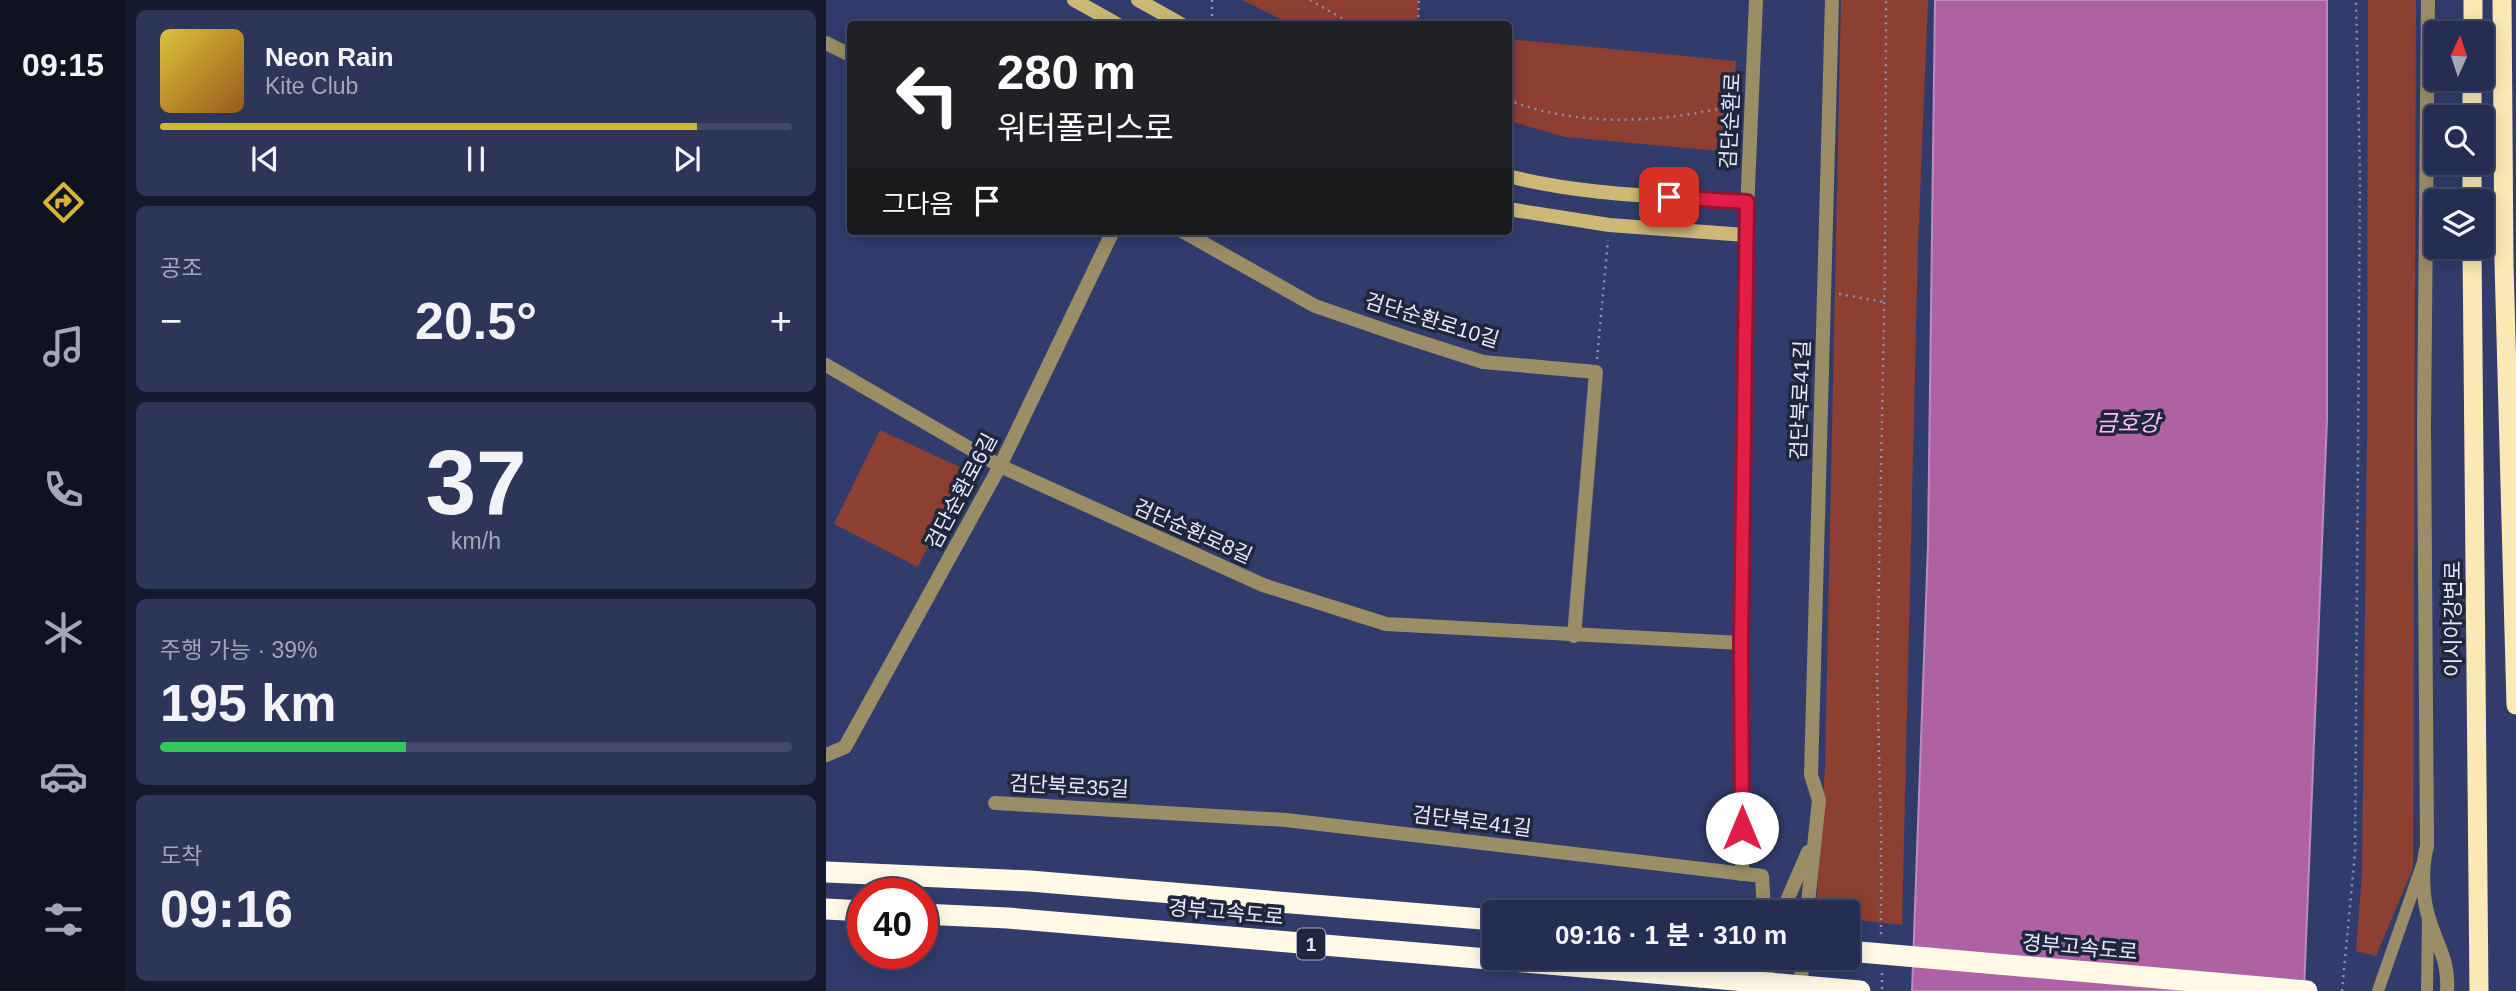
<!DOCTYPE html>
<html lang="ko">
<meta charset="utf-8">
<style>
:root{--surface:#252d52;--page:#2d3559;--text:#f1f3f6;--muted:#a3a8b8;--line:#424969;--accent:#d8b434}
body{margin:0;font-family:Arial,"Noto Sans KR",sans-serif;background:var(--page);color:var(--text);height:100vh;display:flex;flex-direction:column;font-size:26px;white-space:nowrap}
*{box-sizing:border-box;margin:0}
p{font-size:23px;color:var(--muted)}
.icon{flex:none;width:38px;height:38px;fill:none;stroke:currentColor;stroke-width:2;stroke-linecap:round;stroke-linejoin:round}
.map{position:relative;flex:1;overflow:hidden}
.details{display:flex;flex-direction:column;gap:10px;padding:10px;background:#14192d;width:700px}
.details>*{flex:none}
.banner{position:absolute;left:21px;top:21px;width:665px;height:214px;border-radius:7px;box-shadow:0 4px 18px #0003,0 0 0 2px var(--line);background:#202124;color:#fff;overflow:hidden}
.needle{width:46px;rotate:3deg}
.controls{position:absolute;left:1598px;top:21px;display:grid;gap:14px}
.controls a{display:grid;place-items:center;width:70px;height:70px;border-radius:7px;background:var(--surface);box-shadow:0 4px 18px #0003,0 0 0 2px var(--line);font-size:35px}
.speed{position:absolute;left:21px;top:878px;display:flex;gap:14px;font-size:35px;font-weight:700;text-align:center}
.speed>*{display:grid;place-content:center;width:91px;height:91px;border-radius:50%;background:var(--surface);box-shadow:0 4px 18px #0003,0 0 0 2px var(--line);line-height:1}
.speed .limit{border:10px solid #d22;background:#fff;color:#111}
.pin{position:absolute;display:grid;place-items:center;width:60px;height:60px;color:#fff;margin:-30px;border-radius:14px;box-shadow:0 4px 10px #0006}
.me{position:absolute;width:77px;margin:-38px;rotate:0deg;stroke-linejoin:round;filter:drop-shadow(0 0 5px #0008)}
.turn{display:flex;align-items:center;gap:24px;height:147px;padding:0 35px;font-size:32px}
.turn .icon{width:91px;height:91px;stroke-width:2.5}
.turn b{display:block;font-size:49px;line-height:60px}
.then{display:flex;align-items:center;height:66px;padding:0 35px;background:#0003;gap:14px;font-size:26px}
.big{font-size:52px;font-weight:700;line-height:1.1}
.details .widget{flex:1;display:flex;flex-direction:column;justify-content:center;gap:10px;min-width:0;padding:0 24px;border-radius:10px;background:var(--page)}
.details .dial{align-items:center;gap:0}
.dial b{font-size:91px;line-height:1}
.song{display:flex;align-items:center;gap:21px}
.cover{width:84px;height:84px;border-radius:10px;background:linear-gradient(135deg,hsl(50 70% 55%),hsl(30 70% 35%))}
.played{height:7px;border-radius:4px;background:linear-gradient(90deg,var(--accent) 85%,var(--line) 85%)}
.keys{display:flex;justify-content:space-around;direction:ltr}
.heat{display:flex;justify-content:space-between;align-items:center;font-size:38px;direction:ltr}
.charge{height:10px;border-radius:5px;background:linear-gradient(90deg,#34c759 39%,var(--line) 0)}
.trip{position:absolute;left:656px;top:900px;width:378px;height:70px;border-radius:7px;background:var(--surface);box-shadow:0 4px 18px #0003,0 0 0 2px var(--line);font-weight:700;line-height:70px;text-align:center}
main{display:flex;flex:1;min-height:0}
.tabs{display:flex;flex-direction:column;width:126px;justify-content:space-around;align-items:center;background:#0f1221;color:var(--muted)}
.tabs .icon{width:49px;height:49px}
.tabs .on{color:var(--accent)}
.tabs b{font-size:32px;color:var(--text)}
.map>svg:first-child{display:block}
.green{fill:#8d3f31}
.water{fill:#ae62a4;stroke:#be8abe;stroke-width:2}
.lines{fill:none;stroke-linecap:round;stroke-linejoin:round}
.path{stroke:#8a92b4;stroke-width:2.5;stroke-dasharray:2 5;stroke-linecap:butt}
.pedestrian{stroke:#9b8d65;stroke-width:12}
.minor{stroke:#9b8d65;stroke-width:14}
.tertiary{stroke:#9b8d65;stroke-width:14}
.secondary{stroke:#cdb876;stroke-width:14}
.trunk{stroke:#fae9b4;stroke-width:19}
.motorway{stroke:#fff9e5;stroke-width:21}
.motorway-bridge{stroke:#fff9e5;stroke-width:21}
.route-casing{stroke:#92132f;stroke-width:18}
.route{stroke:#e11d48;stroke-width:12}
.labels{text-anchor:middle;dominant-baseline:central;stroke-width:7;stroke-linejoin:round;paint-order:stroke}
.shield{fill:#20263c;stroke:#a9aec2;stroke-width:2}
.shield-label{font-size:19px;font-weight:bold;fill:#e4e9fc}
.street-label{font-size:21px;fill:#e4e9fc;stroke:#20263c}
.water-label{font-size:23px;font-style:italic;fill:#fdc0f3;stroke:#20263c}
</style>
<main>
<nav class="tabs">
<b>09:15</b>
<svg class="icon on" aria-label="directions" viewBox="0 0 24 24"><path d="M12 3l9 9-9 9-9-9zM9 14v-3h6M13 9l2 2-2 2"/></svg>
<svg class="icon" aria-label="music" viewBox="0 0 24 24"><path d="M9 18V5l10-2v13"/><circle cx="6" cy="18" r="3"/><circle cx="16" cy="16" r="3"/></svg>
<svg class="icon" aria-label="phone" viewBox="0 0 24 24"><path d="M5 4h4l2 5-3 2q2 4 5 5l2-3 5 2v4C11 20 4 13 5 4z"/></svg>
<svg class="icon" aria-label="climate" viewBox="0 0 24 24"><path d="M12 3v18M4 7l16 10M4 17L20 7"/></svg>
<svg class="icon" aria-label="car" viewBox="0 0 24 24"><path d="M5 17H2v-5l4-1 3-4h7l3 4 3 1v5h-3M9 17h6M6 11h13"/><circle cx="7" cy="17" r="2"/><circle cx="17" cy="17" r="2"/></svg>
<svg class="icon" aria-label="filters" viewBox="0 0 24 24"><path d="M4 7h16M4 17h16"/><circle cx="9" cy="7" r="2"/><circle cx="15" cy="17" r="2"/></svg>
</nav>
<section class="details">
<div class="widget">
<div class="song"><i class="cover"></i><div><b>Neon Rain</b><p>Kite Club</p></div></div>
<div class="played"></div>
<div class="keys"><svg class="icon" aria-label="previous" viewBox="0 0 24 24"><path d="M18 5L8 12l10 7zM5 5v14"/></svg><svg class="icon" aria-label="pause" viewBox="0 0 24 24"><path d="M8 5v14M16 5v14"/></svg><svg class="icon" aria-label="next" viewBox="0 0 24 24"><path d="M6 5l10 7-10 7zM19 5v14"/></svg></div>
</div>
<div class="widget"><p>공조</p>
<div class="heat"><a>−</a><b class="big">20.5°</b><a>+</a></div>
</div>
<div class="widget dial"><b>37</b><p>km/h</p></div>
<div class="widget"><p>주행 가능 · 39%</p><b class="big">195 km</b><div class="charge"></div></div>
<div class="widget"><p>도착</p><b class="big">09:16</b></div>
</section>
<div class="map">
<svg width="1690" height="991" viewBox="0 0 1690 991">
<rect width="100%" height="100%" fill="#313c6d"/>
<!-- green -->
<g class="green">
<polygon points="417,0 593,0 592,24 464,24"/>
<polygon points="1015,0 1102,0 1092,245 1076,925 1022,919 1022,912 990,912 999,767"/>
<polygon points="1542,0 1590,0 1587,868 1550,956 1530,951 1536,874 1541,441"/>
<polygon points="682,39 910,61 905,152 739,137 683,121"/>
<polygon points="54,430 140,470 92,567 8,524"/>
</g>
<!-- water -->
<polygon class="water" points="1109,0 1501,0 1501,419 1478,991 1086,991 1102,545"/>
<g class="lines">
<!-- path -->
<g class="path">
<polyline points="386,0 386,24"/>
<polyline points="484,0 526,24"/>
<polyline points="592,24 593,0"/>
<path d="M682,100C755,128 836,123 910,105"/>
<polyline points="1013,294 1058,302"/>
<polyline points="771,359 782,240"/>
<polyline points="1055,934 1055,829 1051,675 1059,266 1060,0"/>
<polyline points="1056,973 1056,991"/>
<polyline points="1516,991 1529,853 1534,174 1530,0"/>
</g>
<!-- pedestrian -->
<g class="pedestrian">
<polyline points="1552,991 1596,865"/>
<polyline points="1601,991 1602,919"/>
</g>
<!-- minor -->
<g class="minor">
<path d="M1602,0L1598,427L1601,846C1595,869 1596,899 1604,922C1613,949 1623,962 1621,991"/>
<polyline points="0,43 24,55"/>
<polyline points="356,231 489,306 579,337 657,362 770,372 748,636"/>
<polyline points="0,365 174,466 437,585 560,624 915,643"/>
<polyline points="0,755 19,747 174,466 287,231"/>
<polyline points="169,803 460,820 936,876 938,912"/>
<polyline points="956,912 982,852"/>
<polyline points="981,912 993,800 985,775 1006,0"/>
<polyline points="940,957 942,990"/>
<polyline points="974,991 977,957"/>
</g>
<!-- tertiary -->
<polyline class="tertiary" points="916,874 915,643 920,235 930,0"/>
<!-- secondary -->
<g class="secondary">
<polyline points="248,0 291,24"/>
<polyline points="312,0 355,24"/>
<path d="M682,176C760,196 841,196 921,202"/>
<polyline points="682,209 783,225 920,235"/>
</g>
<!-- trunk -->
<g class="trunk">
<polyline points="1676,0 1678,263 1690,705"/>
<polyline points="1647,33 1647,0"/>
<polyline points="1646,117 1646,79"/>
<polyline points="1646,201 1646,163"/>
<polyline points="1646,247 1653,991"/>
</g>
<!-- motorway -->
<g class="motorway">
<polyline points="0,872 204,881 668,920"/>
<polyline points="0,909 37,911"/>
<polyline points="96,914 182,918 874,977"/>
</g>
<!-- motorway-bridge -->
<g class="motorway-bridge">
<polyline points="1022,951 1481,991"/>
<polyline points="874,977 1034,991"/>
</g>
</g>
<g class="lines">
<!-- route casing -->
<g class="route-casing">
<polyline id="route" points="843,197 921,202 915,643 916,828"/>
</g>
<!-- route -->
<use href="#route" class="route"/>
</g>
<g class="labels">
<!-- shield labels -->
<rect class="shield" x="471" y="928.5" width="28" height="31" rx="5"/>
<g class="shield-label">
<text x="485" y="944">1</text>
</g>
<!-- street labels -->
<g class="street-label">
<text transform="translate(904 121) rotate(-87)">검단순환로</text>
<text transform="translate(606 320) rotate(17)">검단순환로10길</text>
<text transform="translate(974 400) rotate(-88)">검단북로41길</text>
<text transform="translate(135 491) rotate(-62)">검단순환로6길</text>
<text transform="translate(367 531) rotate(24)">검단순환로8길</text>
<text transform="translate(1626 619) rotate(-90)">이시아강변로</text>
<text transform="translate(243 786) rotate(3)">검단북로35길</text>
<text transform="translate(646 821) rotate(7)">검단북로41길</text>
<text transform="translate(400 912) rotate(5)">경부고속도로</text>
<text transform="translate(1254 947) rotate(5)">경부고속도로</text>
</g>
<!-- water labels -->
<g class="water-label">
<text x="1302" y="423">금호강</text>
</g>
</g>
</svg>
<div class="controls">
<a><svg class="needle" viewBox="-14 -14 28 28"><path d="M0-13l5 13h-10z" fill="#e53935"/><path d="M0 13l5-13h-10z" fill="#a3a8b8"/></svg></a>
<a><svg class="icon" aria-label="search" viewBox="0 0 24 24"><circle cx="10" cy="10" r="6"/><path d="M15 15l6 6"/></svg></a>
<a><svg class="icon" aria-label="layers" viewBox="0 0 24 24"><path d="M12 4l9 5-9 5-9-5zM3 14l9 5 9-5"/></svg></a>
</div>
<div class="speed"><div class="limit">40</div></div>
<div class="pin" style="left:843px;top:197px;background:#d93025"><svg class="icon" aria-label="arrive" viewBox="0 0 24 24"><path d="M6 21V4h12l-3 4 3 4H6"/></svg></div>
<svg class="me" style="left:916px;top:828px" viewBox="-20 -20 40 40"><circle r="19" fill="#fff"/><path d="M0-13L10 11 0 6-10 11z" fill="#e11d48"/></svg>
<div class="trip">09:16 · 1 분 · 310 m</div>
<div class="banner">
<div class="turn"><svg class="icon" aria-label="left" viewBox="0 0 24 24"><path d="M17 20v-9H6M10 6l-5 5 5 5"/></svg><div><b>280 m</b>워터폴리스로</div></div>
<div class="then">그다음<svg class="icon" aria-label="arrive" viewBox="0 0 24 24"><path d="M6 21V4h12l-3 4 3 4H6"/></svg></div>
</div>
</div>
</main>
